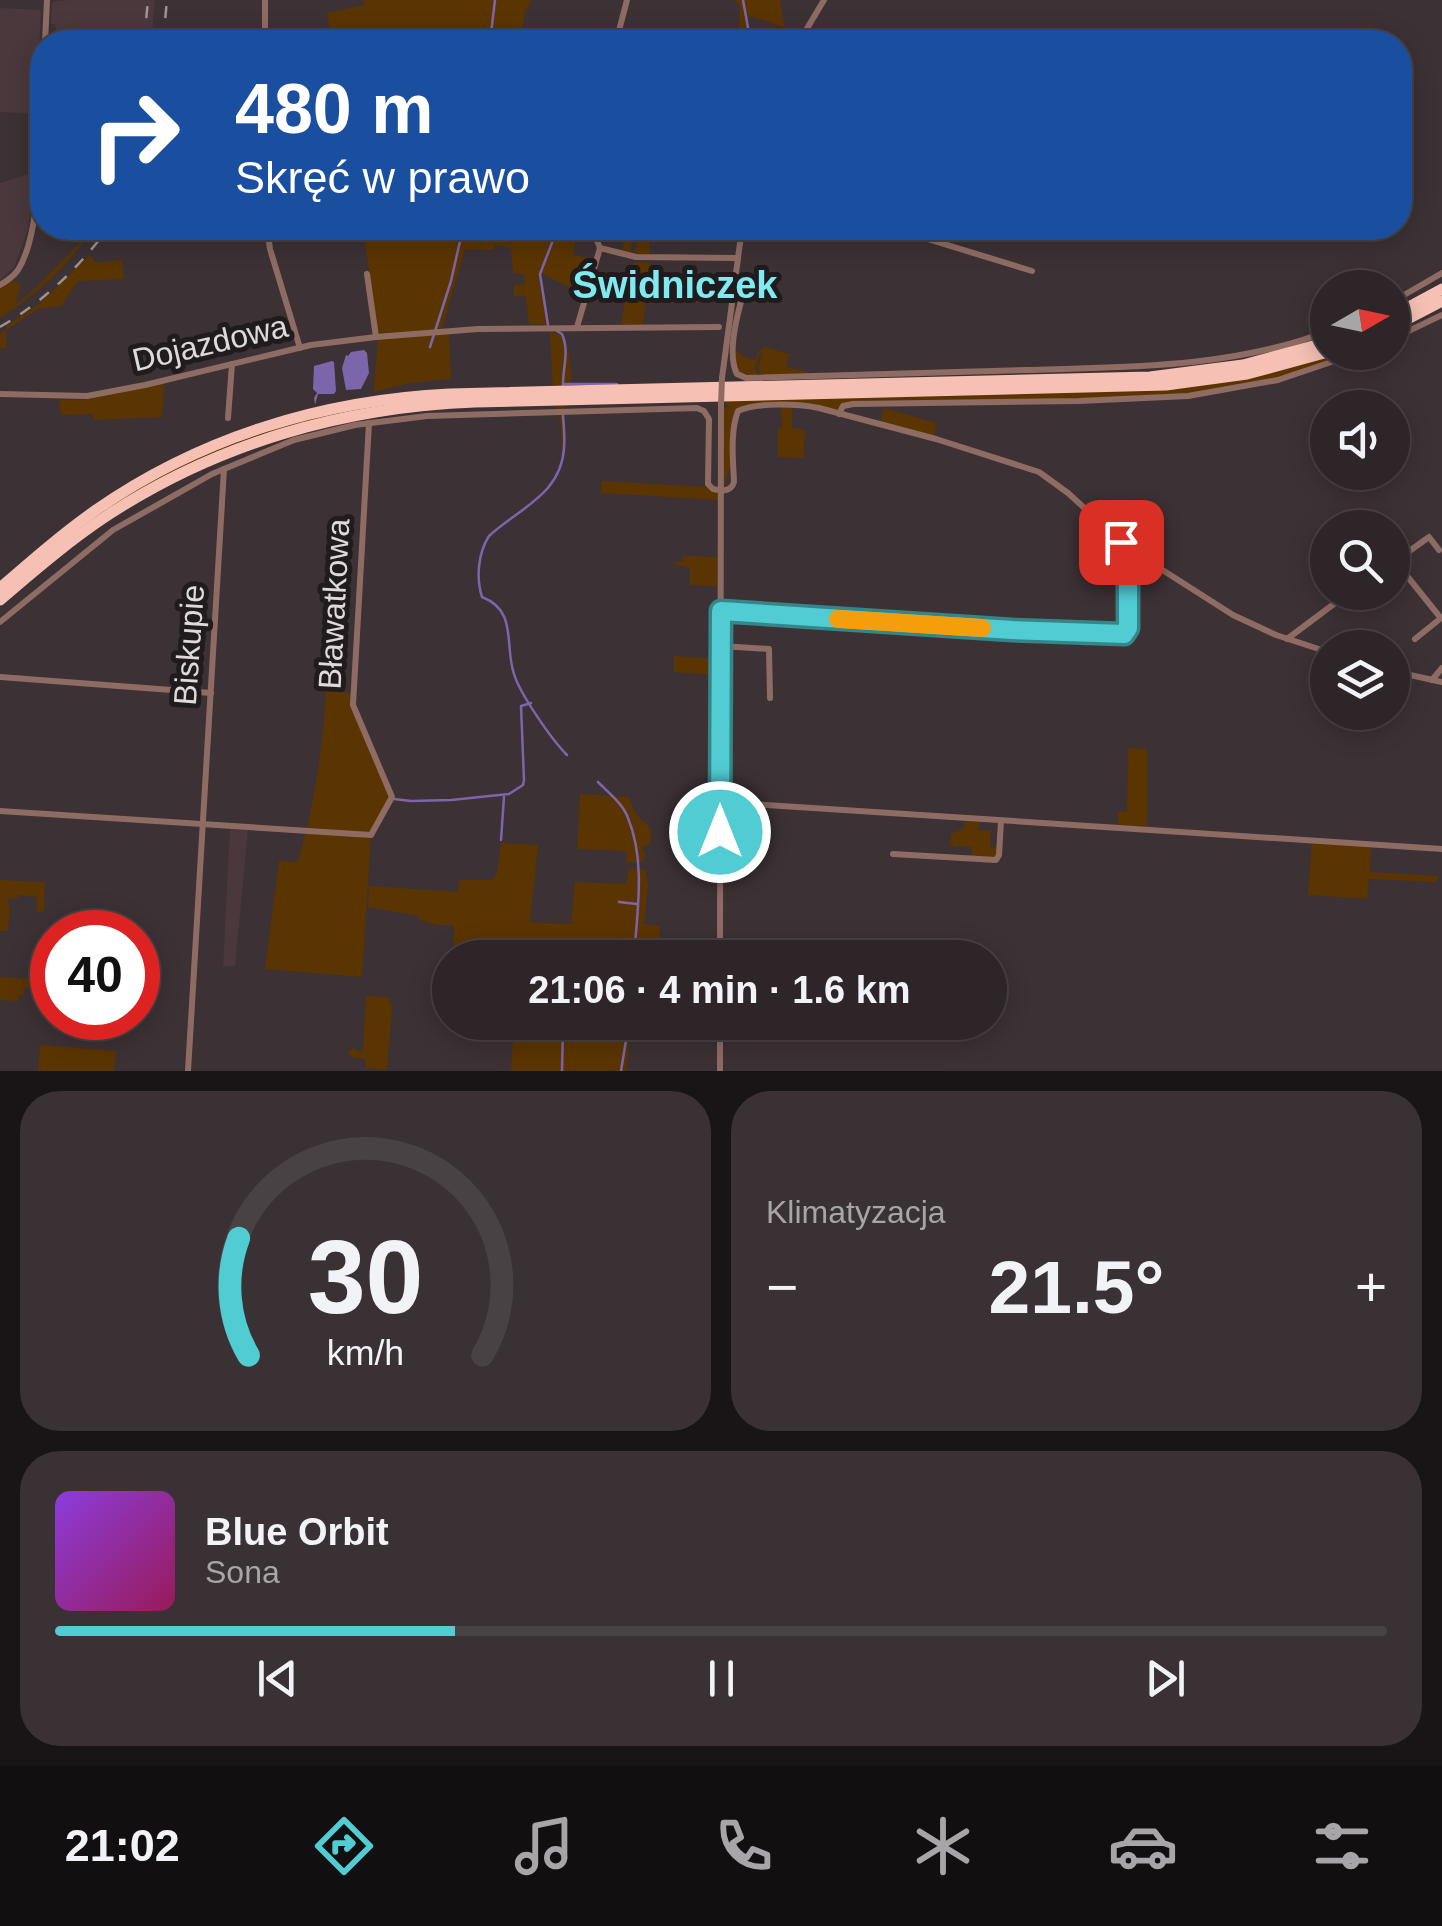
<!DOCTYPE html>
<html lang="pl">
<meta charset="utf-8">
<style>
:root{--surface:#2d2527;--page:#393133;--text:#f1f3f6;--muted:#a7a5a7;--line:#484244;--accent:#51ccd3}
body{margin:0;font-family:Arial,sans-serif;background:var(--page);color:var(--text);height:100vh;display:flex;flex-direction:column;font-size:38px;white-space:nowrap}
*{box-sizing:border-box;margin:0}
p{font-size:32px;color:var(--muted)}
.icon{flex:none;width:55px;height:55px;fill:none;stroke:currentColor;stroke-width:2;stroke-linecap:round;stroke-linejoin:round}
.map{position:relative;height:1071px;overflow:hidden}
.drawer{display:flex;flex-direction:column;gap:20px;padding:20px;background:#191415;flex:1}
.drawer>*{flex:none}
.top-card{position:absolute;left:30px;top:30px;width:1382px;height:210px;border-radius:40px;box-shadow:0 5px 25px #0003,0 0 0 2px var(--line);background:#1a4fa0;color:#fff;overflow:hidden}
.needle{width:65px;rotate:81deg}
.buttons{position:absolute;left:1310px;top:270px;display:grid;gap:20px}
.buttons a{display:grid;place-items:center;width:100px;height:100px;border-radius:50%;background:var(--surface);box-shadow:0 5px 25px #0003,0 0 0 2px var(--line);font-size:50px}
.speed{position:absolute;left:30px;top:910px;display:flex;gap:20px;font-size:50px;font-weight:700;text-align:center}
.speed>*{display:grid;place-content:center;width:130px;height:130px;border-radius:50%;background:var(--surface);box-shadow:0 5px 25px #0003,0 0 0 2px var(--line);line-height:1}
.speed .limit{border:15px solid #d22;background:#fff;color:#111}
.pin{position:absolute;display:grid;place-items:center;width:85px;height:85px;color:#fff;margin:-42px;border-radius:20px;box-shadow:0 5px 15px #0006}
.me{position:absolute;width:110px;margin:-55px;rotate:0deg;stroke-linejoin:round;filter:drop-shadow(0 0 8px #0008)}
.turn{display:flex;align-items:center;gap:35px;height:210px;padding:0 40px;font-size:45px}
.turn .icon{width:130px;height:130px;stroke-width:2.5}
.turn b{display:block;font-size:70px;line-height:85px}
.big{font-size:75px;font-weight:800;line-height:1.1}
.drawer .card{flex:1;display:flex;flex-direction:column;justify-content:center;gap:15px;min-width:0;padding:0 35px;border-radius:40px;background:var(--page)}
.drawer .dial{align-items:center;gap:0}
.dial svg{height:260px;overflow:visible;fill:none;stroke:var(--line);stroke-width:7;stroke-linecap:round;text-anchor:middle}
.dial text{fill:var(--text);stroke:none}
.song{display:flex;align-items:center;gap:30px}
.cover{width:120px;height:120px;border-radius:15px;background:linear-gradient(135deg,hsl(270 70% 55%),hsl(330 70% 35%))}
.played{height:10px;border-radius:5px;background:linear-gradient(90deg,var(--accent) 30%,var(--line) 30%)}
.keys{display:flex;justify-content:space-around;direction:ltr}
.heat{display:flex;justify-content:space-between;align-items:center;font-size:55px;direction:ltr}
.drawer .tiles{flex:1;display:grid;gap:20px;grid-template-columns:1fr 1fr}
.card:last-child{grid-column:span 2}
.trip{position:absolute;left:432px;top:940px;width:575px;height:100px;border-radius:50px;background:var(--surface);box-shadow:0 5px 25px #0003,0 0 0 2px var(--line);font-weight:800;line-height:100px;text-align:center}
.tabs{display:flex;height:160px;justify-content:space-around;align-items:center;background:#120f10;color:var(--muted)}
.tabs .icon{width:70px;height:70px}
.tabs .current{color:var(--accent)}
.tabs b{font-size:45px;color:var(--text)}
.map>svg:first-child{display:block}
.built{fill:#4a383c}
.green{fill:#5b3501}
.water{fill:#7c66ab}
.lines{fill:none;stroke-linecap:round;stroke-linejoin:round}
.stream{stroke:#7c66ab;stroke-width:2.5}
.minor{stroke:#8f6c63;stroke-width:6}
.highway{stroke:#f6c1b4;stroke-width:11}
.rail{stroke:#9c9395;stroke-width:2.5;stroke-dasharray:12 12;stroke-linecap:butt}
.minor-bridge{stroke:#8f6c63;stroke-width:6}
.route-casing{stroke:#358589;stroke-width:25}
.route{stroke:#51ccd3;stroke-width:18}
.slow{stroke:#f59e0b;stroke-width:18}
.labels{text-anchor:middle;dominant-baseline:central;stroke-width:10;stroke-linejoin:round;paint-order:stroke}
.street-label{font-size:32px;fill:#e0d8da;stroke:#201b1c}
.quarter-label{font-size:38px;font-weight:bold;fill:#7feaf1;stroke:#201b1c}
</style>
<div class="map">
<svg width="1442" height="1071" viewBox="0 0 1442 1071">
<rect width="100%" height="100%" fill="#3c3134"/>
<!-- built -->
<g class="built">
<polygon points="69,0 155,0 151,42 57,40 55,24 51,24 52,2"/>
<polygon points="0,8 41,10 36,114 0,112"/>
<polygon points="35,172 28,229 14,267 0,280 0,183"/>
<polygon points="230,829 248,830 235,966 223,966"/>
</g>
<!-- green -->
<g class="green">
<polygon points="364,0 532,0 526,9 519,42 465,42 489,40 490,28 331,42 327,13 364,5"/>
<polygon points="734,0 780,0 784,27 750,16 748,18 746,42 718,42 719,33 730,35 739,33 740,5"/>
<polygon points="363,228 527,228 535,230 557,228 559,231 567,228 578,228 573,255 597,259 585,295 541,273 539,277 548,325 529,324 526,296 514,296 514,285 525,284 524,274 513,273 511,248 495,245 493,250 465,249 441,332 449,333 451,379 410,383 374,392 378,335"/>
<polygon points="593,228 657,228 657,241 649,239 650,256 635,254 639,229 634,228 630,253 622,251 625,237 594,230"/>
<path d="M88,234C66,269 34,296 0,318V288L12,281L21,284L15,305L31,292L80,243L68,241V237Z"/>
<polygon points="90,255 96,263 122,260 124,279 78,281 61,306 38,309 6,330 6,348 0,349 0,333 6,330 6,326 39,304"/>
<polygon points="634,262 650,263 643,325 621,324 627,292 631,291"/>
<polygon points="550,332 561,334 569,353 572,377 565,400 562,460 561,425 554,398 366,410 195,464 0,591 110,503 212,448 325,411 553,392"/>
<polygon points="765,347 789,354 786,367 807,372 806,375 760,375 758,366 763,352 759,354 756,366 753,368 757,370 757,376 746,376 737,372 735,353 737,351 742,356 755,360 759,351"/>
<polygon points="1334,353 1357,353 1271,380 1181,396 851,403 838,410 813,405 738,409 730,467 724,486 724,409 730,408 724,400 1149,390 1311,360"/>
<polygon points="164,383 162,417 94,420 93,414 61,415 59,400 82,400"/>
<polygon points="781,408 792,408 792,428 805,430 804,458 778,457 778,428 782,428"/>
<polygon points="884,408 936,423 934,437 880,424"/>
<polygon points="602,481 708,487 719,493 719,500 601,493"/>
<polygon points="683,556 717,557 717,586 690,585 690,567 673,565 673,562 682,562"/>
<polygon points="674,656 716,659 716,675 674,672"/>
<path d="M326,691L351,693L392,797L416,801L480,797L403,802L391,799L371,835L362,977L265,969L279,861L298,862C314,807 323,748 326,691Z"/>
<polygon points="1128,748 1147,749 1147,826 1118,825 1118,812 1127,812"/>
<path d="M580,794L629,797C631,802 632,808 635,812C643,826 656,823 650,844L642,847L645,853L643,862L627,863L626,851L577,849Z"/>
<polygon points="965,821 979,822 979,831 991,830 990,847 997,848 996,859 972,856 972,847 950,846 951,834 964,828"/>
<polygon points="1312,841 1371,845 1370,872 1438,876 1437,882 1369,879 1367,899 1308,895"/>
<polygon points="501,843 538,845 530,922 571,924 575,882 626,884 629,868 645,869 648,884 644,924 660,926 659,939 668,941 666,954 653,958 453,957 454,925 437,925 420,920 418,916 368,907 369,886 458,892 460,880 491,880 497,874"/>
<polygon points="0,880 45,882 44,912 34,912 37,910 37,897 19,895 18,898 8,899 7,905 10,906 8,931 0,931"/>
<polygon points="0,977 52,980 51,989 25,988 24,995 19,995 18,1001 0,1000"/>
<polygon points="366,996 388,997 392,1008 387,1070 366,1068 365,1059 351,1057 348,1052 353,1048 359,1052 363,1051"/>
<polygon points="514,1023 636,1023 636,1027 629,1033 627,1071 511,1071"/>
<polygon points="40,1045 116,1051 114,1071 38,1071"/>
</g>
<!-- water -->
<g class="water">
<polygon points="364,350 367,353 369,373 361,389 346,390 342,368 346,355 348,356 351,352"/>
<polygon points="332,361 334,362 336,391 334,394 318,394 315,405 314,398 317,393 313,389 314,366"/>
</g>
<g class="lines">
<!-- stream -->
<g class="stream">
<polyline points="743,0 749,33 746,42"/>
<polyline points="490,42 495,0"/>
<polyline points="548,325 540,274 555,235 568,228"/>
<path d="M557,331L562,334C570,352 562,369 563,388"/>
<polyline points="430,347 451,281 463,228"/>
<polyline points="565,384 617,384"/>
<path d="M563,416C564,427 565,438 564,448C561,495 519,508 489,536C478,553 476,578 482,597C518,611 504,644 514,674C520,694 552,740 567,755"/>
<path d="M598,782C609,793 623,804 628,818C646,862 637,912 634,958"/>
<polyline points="394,799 411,801"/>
<polyline points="412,801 451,800 509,794 523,785 524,780 521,706 531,703"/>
<polyline points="501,840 504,797"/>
<polyline points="619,902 637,904"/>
<polyline points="562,1071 563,1028 566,1022"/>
<polyline points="621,1071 629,1022"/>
</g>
<!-- minor -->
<g class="minor">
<polyline points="265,0 265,42"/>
<polyline points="45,42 47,0"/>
<polyline points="616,42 627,0"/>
<polyline points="799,42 824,0"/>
<polyline points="267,228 270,249 300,348"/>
<polyline points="592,228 600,248 636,257 738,258"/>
<polyline points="892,228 1032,271"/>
<polyline points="367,274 376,337"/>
<path d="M736,278L743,280L746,285C739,307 726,353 737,374L746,378C840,375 934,372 1027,370C1127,367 1233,368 1328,331"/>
<path d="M0,285C7,281 13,277 18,270C42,232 40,137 42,91"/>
<polyline points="1392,302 1442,273"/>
<polyline points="577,327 600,248"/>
<polyline points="1392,339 1442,315"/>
<polyline points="722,378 742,228"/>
<polyline points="0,394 87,396 145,385 311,345 376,337 478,329 719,327"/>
<polyline points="839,414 843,406 853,404 1079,401 1188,396 1278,380 1361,352"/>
<polyline points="228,418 232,364"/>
<polyline points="1395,561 1440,617"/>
<polyline points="1394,562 1429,537 1439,550"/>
<polyline points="721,611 1013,630 1124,634 1128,628 1128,548"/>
<path d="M0,622L113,530L212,474L294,440L355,425L427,416L697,408L704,411L709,419L708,484L713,489C722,491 731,492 734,482C733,459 730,432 738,411C756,402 798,404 819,408L936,439L1039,472L1068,493L1128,548L1233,615L1276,635L1328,652"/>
<polyline points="1287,639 1350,592"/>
<polyline points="1415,639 1441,618"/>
<polyline points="721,646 769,649 770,698"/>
<polyline points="1392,671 1442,682"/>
<polyline points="0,677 211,693"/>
<polyline points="1432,680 1442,668"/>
<polyline points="721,802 1442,849"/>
<polyline points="0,811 371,835 392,797 353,705 369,423"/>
<polyline points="893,854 996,860 999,855 1001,821"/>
<polyline points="720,958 721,405"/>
<polyline points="188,1071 224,469"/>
<polyline points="720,1071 720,1022"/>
</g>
<!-- highway -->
<g class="highway">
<polyline points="1392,316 1442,289"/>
<polyline points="1392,327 1442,301"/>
<path d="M0,588C31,561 62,534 96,510C201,437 323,400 450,394L1150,377L1243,365L1328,342"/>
<path d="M0,600C35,570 70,540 108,515C218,443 344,407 475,402L1166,385L1247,374L1328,352"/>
</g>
<!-- rail -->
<g class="rail">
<polyline points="144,42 148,0"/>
<polyline points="163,42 167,0"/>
<path d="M0,327C43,302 79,268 108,228"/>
</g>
<!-- minor-bridge -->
<polyline class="minor-bridge" points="721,405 722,378"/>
</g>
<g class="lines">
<!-- route casing -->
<g class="route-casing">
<polyline id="route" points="720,832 721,611 1012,630 1124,634 1128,628 1128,548 1121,542"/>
</g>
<!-- route -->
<use href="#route" class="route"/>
<!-- slow -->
<polyline class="slow" points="838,619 982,628"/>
</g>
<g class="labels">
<!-- street labels -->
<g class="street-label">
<text transform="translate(210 343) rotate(-13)">Dojazdowa</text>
<text transform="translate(334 604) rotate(-87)">Bławatkowa</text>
<text transform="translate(189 645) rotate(-86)">Biskupie</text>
</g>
<!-- quarter labels -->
<g class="quarter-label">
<text x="675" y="285">Świdniczek</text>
</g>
</g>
</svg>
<div class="buttons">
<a><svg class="needle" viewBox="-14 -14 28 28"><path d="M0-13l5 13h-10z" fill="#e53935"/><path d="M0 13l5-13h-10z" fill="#a7a5a7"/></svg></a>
<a><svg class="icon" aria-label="sound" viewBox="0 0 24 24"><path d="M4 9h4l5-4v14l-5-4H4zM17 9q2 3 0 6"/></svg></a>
<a><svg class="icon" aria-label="search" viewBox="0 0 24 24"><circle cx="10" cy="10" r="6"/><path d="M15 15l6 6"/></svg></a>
<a><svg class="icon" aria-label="layers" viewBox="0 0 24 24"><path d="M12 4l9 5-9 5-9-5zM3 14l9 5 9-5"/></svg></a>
</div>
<div class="speed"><div class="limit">40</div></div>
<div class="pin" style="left:1121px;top:542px;background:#d93025"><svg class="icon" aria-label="arrive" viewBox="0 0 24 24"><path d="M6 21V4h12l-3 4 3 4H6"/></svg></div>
<svg class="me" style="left:720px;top:832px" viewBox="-20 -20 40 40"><circle r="17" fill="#51ccd3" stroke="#fff" stroke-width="3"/><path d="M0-11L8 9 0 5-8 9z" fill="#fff"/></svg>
<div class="trip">21:06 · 4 min · 1.6 km</div>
<div class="top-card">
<div class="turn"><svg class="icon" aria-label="right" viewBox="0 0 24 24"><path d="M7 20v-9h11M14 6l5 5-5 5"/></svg><div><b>480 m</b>Skręć w prawo</div></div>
</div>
</div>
<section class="drawer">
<div class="tiles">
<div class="card dial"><svg viewBox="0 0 100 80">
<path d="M14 69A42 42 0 1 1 86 69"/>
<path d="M14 69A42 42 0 0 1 11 33" stroke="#51ccd3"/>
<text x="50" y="56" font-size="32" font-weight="700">30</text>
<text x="50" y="72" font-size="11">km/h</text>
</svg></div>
<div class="card"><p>Klimatyzacja</p>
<div class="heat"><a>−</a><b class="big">21.5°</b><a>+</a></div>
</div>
<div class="card">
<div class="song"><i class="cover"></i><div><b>Blue Orbit</b><p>Sona</p></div></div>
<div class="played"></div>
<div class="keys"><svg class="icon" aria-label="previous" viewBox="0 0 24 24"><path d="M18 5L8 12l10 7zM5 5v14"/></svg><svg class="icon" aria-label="pause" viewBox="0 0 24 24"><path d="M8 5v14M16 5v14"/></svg><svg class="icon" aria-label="next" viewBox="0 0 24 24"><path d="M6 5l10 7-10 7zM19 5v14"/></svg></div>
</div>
</div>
</section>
<nav class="tabs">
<b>21:02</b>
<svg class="icon current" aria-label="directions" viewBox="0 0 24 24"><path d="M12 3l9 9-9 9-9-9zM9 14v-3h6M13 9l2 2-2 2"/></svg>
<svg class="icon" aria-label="music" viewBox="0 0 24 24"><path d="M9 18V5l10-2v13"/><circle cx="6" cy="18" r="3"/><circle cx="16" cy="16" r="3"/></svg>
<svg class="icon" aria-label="phone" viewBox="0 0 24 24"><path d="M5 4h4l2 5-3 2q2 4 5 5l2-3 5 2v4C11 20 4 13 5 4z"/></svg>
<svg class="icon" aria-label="climate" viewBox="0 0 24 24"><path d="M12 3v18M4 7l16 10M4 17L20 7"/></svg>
<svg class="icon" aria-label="car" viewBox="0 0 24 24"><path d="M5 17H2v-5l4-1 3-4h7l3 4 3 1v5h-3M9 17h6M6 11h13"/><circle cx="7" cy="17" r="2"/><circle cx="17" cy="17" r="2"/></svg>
<svg class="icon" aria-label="filters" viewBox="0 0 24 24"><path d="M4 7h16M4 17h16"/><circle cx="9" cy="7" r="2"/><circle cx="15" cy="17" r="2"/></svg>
</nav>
